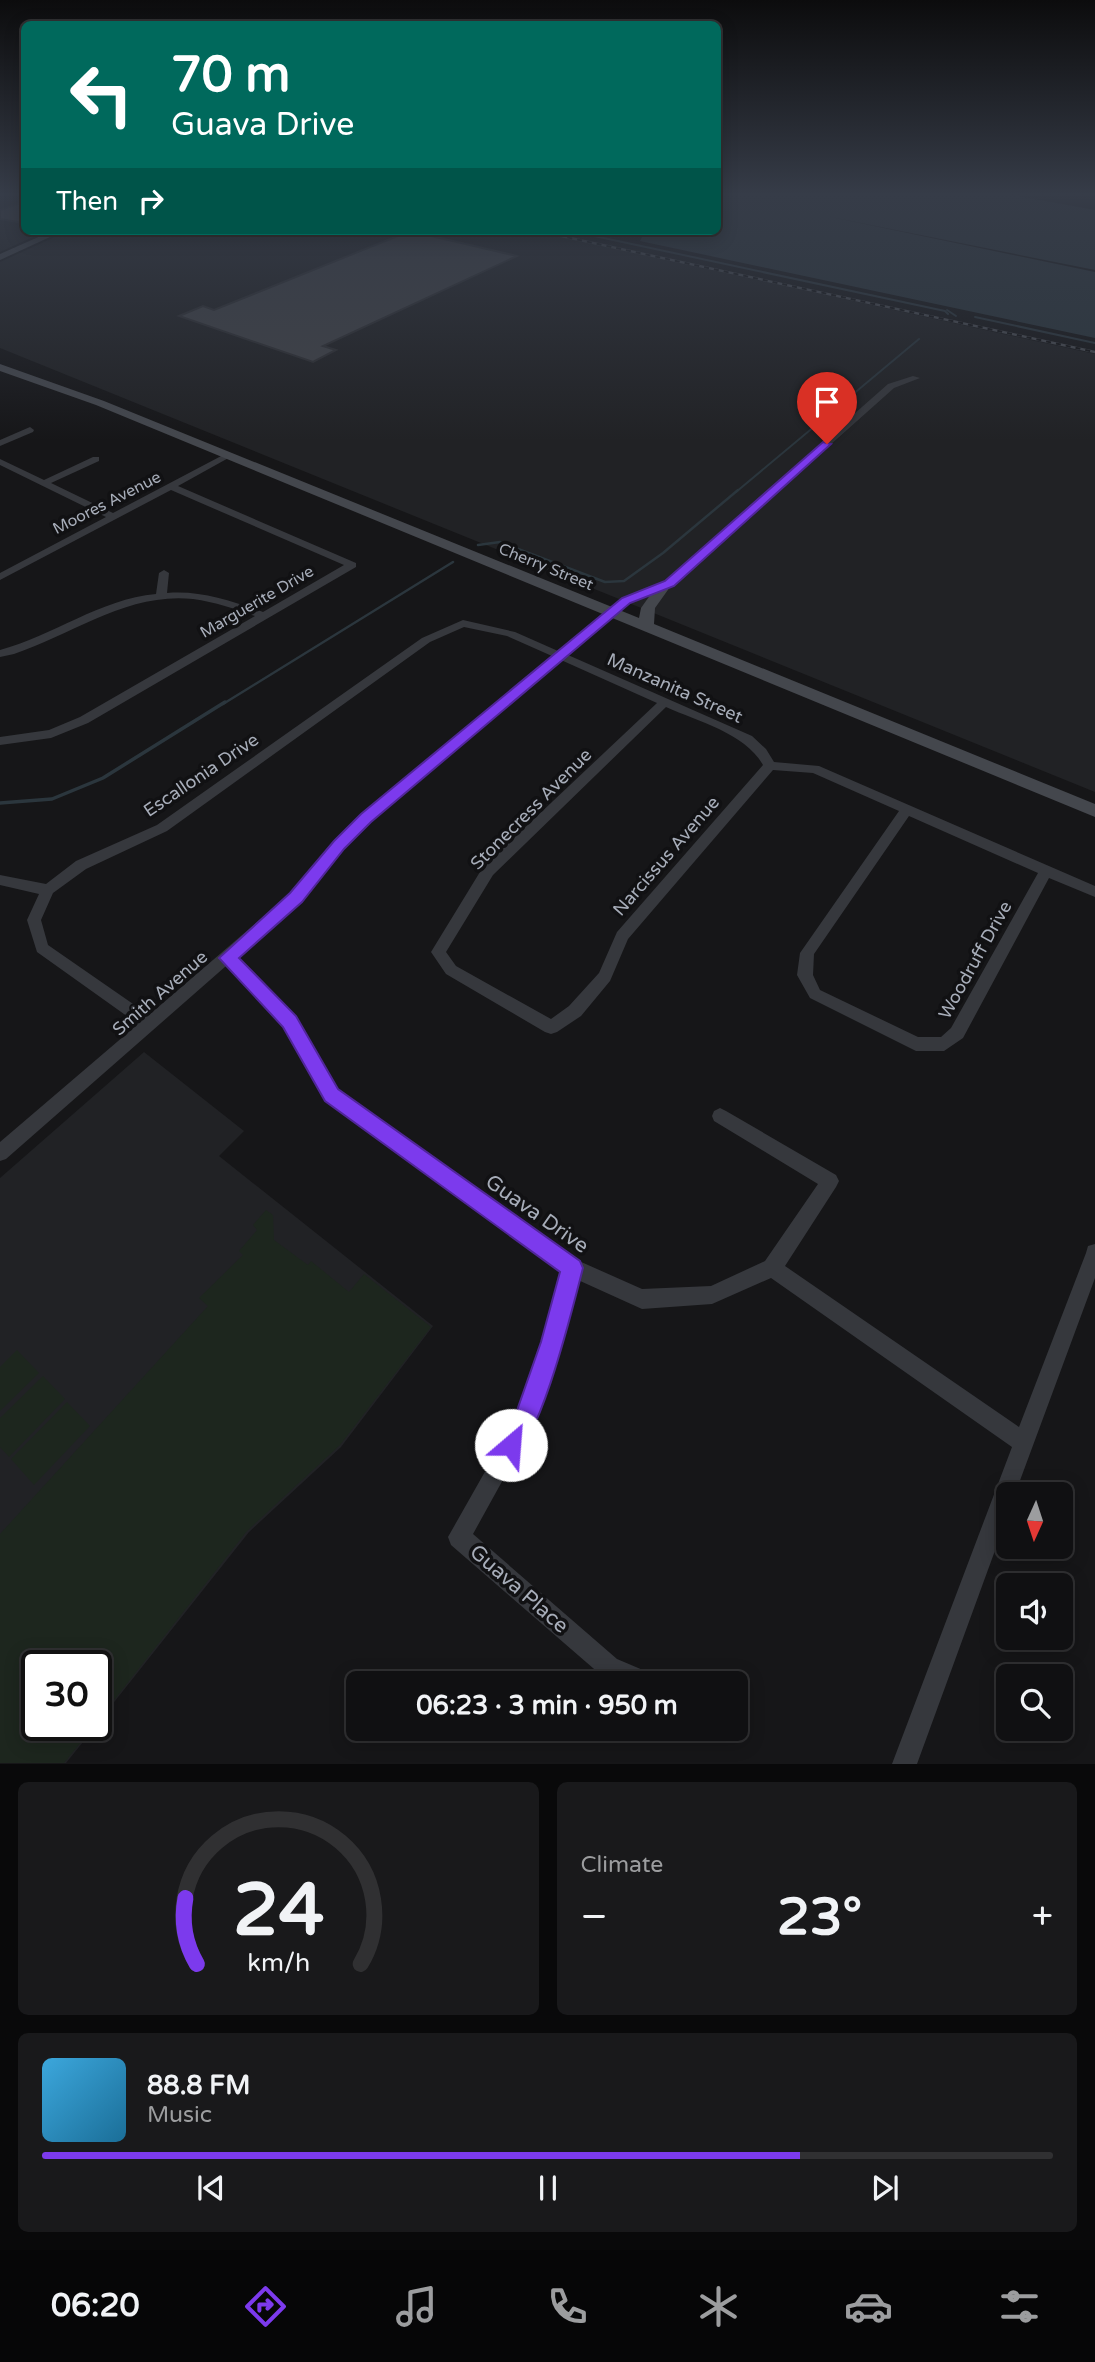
<!DOCTYPE html>
<meta charset="utf-8">
<style>
:root{--surface:#101012;--page:#19191b;--text:#f1f3f6;--muted:#9c9d9f;--line:#303032;--accent:#7c3aed}
body{margin:0;font-family:"Varela Round",sans-serif;background:var(--page);color:var(--text);height:100vh;display:flex;flex-direction:column;font-size:26px;white-space:nowrap}
*{box-sizing:border-box;margin:0}
p{font-size:23px;color:var(--muted)}
.icon{flex:none;width:38px;height:38px;fill:none;stroke:currentColor;stroke-width:2;stroke-linecap:round;stroke-linejoin:round}
.map{position:relative;height:1764px;overflow:hidden}
.sheet{display:flex;flex-direction:column;gap:18px;padding:18px;background:#09090a;flex:1}
.sheet>*{flex:none}
.guide{position:absolute;left:21px;top:21px;width:700px;height:214px;border-radius:10px;box-shadow:0 4px 18px #0003,0 0 0 2px var(--line);background:#00695c;color:#fff;overflow:hidden}
.needle{width:46px;rotate:183deg}
.controls{position:absolute;left:996px;top:1482px;display:grid;gap:14px}
.controls a{display:grid;place-items:center;width:77px;height:77px;border-radius:10px;background:var(--surface);box-shadow:0 4px 18px #0003,0 0 0 2px var(--line);font-size:35px}
.speed{position:absolute;left:21px;top:1650px;display:flex;gap:14px;font-size:35px;font-weight:700;text-align:center}
.speed>*{display:grid;place-content:center;width:91px;height:91px;border-radius:50%;background:var(--surface);box-shadow:0 4px 18px #0003,0 0 0 2px var(--line);line-height:1}
.speed .limit{border:4px solid #111;border-radius:10px;background:#fff;color:#111}
.pin{position:absolute;display:grid;place-items:center;width:60px;height:60px;color:#fff;margin:-72px -30px;border-radius:50% 50% 50% 0;rotate:-45deg;box-shadow:0 0 7px #0007}
.pin .icon{rotate:45deg}
.me{position:absolute;width:77px;margin:-38px;rotate:27deg;stroke-linejoin:round;filter:drop-shadow(0 0 5px #0008)}
.turn{display:flex;align-items:center;gap:24px;height:147px;padding:0 35px;font-size:32px}
.turn .icon{width:91px;height:91px;stroke-width:2.5}
.turn b{display:block;font-size:49px;line-height:60px}
.then{display:flex;align-items:center;height:66px;padding:0 35px;background:#0003;gap:14px;font-size:26px}
.big{font-size:52px;font-weight:700;line-height:1.1}
.sheet .card{flex:1;display:flex;flex-direction:column;justify-content:center;gap:10px;min-width:0;padding:0 24px;border-radius:10px;background:var(--page)}
.sheet .dial{align-items:center;gap:0}
.dial svg{height:182px;overflow:visible;fill:none;stroke:var(--line);stroke-width:7;stroke-linecap:round;text-anchor:middle}
.dial text{fill:var(--text);stroke:none}
.song{display:flex;align-items:center;gap:21px}
.cover{width:84px;height:84px;border-radius:10px;background:linear-gradient(135deg,hsl(200 70% 55%),hsl(200 70% 35%))}
.played{height:7px;border-radius:4px;background:linear-gradient(90deg,var(--accent) 75%,var(--line) 75%)}
.keys{display:flex;justify-content:space-around;direction:ltr}
.heat{display:flex;justify-content:space-between;align-items:center;font-size:38px;direction:ltr}
.sheet .tiles{flex:1;display:grid;gap:18px;grid-template-columns:1fr 1fr}
.card:last-child{grid-column:span 2}
.trip{position:absolute;left:346px;top:1671px;width:402px;height:70px;border-radius:10px;background:var(--surface);box-shadow:0 4px 18px #0003,0 0 0 2px var(--line);font-weight:700;line-height:70px;text-align:center}
.tab-bar{display:flex;height:112px;justify-content:space-around;align-items:center;background:#060607;color:var(--muted)}
.tab-bar .icon{width:49px;height:49px}
.tab-bar .selected{color:var(--accent)}
.tab-bar b{font-size:32px;color:var(--text)}
.map>svg:first-child{display:block}
.built{fill:#212225}
.green{fill:#1d261e}
.water{fill:#2b363d}
.lines{fill:none;stroke-linecap:round;stroke-linejoin:round}
.stream-far2{stroke:#2b363d;stroke-width:2}
.stream-far1{stroke:#2b363d;stroke-width:2.5}
.stream{stroke:#2b363d;stroke-width:3.5}
.building{fill:#414348;stroke:#2f3034;stroke-width:2}
.street{fill:#36383d;fill-rule:evenodd}
.secondary{fill:#44474d;fill-rule:evenodd}
.rail-casing{stroke:#494c52;stroke-width:2.5}
.rail{stroke:#111113;stroke-width:2;stroke-dasharray:5;stroke-linecap:butt}
.route{fill:#7c3aed;stroke:#51269a;stroke-width:2}
.labels{text-anchor:middle;dominant-baseline:central;stroke-width:7;stroke-linejoin:round;paint-order:stroke}
.far-street-label{font-size:16px;fill:#a7adb9;stroke:#111113}
.street-label{font-size:18px;fill:#a7adb9;stroke:#111113}
.near-street-label{font-size:21px;fill:#a7adb9;stroke:#111113}
</style>
<div class="map">
<svg width="1095" height="1764" viewBox="0 0 1095 1764">
<rect width="100%" height="100%" fill="#161618"/>
<!-- built -->
<g class="built">
<polygon points="0,194 24,194 24,231 46,231 0,252"/>
<polygon points="68,231 533,231 1095,354 1095,792 0,348 0,262"/>
<polygon points="144,1052 244,1131 219,1156 433,1326 341,1447 249,1532 96,1725 96,1666 37,1666 37,1726 96,1726 66,1763 0,1763 0,1178"/>
</g>
<!-- green -->
<g class="green">
<polygon points="266,1210 273,1215 274,1240 308,1265 311,1261 349,1292 364,1274 431,1327 340,1445 247,1531 96,1723 96,1666 37,1666 37,1726 94,1726 64,1763 0,1763 0,1534 208,1306 199,1298 243,1255 239,1251 257,1230 253,1225"/>
<polygon points="17,1350 39,1373 0,1411 0,1367"/>
<polygon points="43,1376 65,1399 9,1457 0,1447 0,1418"/>
<polygon points="67,1402 90,1426 34,1485 11,1459"/>
</g>
<!-- water -->
<polygon class="water" points="732,194 1007,194 1095,210 1095,270 826,216 1095,272 1095,338 640,241 643,235 651,231 718,231 718,198"/>
<g class="lines">
<!-- stream-far2 -->
<g class="stream-far2">
<polyline points="571,231 945,311 948,314"/>
<polyline points="947,310 956,316"/>
<polyline points="975,317 1095,343"/>
<polyline points="736,492 919,339"/>
</g>
<!-- stream-far1 -->
<g class="stream-far1">
<polyline points="478,545 500,542 605,582 624,581 663,553 738,490"/>
<polyline points="223,704 453,562"/>
</g>
<!-- stream -->
<polyline class="stream" points="0,803 52,799 103,778 225,702"/>
</g>
<!-- building -->
<g class="building">
<polygon points="24,202 24,223 0,219 0,210"/>
<polygon points="410,231 517,256 323,346 336,350 313,362 179,316 203,306 214,310"/>
</g>
<g class="lines">
<!-- street -->
<g class="street">
<path d="M913,376L920,378L894,388L673,585L630,602L568,655L752,736L766,749L774,762L819,766L1095,886V897L1049,878L963,1038L944,1051H916L810,998L797,975L800,953L899,811L813,773L773,770L628,939L610,981L581,1016L557,1032L551,1034L545,1032L446,974L431,952L483,867L657,703L561,660L371,821L344,849L301,901L237,957L296,1016L337,1090L579,1261L642,1289L711,1286L765,1261L818,1184L714,1121L712,1116L714,1111L720,1108L726,1111L836,1175L839,1181L836,1187L785,1266L1019,1427L1086,1253L1088,1246L1095,1244V1278L1015,1494H1008V1515L917,1764H892L1012,1447L771,1278L712,1304L642,1309L578,1280L562,1342L531,1429L473,1534L617,1659L657,1676L661,1684H620L601,1675L451,1545L448,1537L516,1417L542,1342L562,1272L325,1100L284,1026L226,966L6,1159L0,1161V1142L138,1024L37,952L27,920L39,894L0,885V875L46,884L76,861L157,825L422,638L463,620L515,632L558,651L622,598L665,581L888,384ZM464,627L507,636L552,656L361,815L334,841L291,893L149,1015L48,945L41,920L53,893L86,869L167,831L430,642ZM666,707C699,722 745,733 763,765L617,932L599,973L569,1006L551,1019L456,966L446,952L493,875ZM909,816L1038,873L951,1028L941,1037H918L820,990L813,975L814,954Z"/>
<polygon points="30,427 34,430 33,432 0,446 0,440"/>
<path d="M225,454L232,456L178,486L356,563V567L88,723L51,738L0,745V737L49,730L80,717L255,616C235,609 215,602 193,599C128,592 73,634 14,654L0,657V650C53,636 100,599 156,594L159,573L164,570L169,573L167,593C200,590 232,601 263,612L344,565L171,490L0,580V573L106,517L0,465V459L44,480L93,457H99V461L51,483L113,513Z"/>
</g>
<!-- secondary -->
<g class="secondary">
<polygon points="52,231 63,231 0,260 0,254"/>
<polygon points="0,364 104,401 639,618 641,608 658,584 668,584 670,587 655,608 654,624 1095,804 1095,817 96,405 0,371"/>
</g>
<!-- rail casing -->
<g class="rail-casing">
<polyline id="rail" points="538,231 1095,352"/>
</g>
<!-- rail -->
<use href="#rail" class="rail"/>
</g>
<!-- sky -->
<linearGradient id="sky" x2="0" y2="1"><stop stop-color="#0c0c0d"/><stop offset="0.44" stop-color="#363c48"/><stop offset="1" stop-color="#363c48" stop-opacity="0"/></linearGradient>
<rect width="1095" height="441" fill="url(#sky)"/>
<!-- route -->
<path class="route" d="M823,442L831,444L674,586L630,603L371,822L344,849L302,902L239,958L296,1016L338,1089L580,1261L583,1268C574,1302 540,1445 511,1457L503,1453L499,1445L515,1416L541,1342L560,1272L325,1101L283,1027L219,958L290,893L334,841L361,814L622,598L665,581Z"/>
<g class="labels">
<!-- far-street labels -->
<g class="far-street-label">
<text transform="translate(107 503) rotate(-27)">Moores Avenue</text>
<text transform="translate(546 567) rotate(22)">Cherry Street</text>
<text transform="translate(257 602) rotate(-30)">Marguerite Drive</text>
</g>
<!-- street labels -->
<g class="street-label">
<text transform="translate(675 688) rotate(24)">Manzanita Street</text>
<text transform="translate(201 775) rotate(-34)">Escallonia Drive</text>
<text transform="translate(531 809) rotate(-45)">Stonecress Avenue</text>
<text transform="translate(666 856) rotate(-49)">Narcissus Avenue</text>
<text transform="translate(975 960) rotate(-61)">Woodruff Drive</text>
<text transform="translate(160 993) rotate(-41)">Smith Avenue</text>
</g>
<!-- near-street labels -->
<g class="near-street-label">
<text transform="translate(537 1214) rotate(35)">Guava Drive</text>
<text transform="translate(519 1589) rotate(41)">Guava Place</text>
</g>
</g>
</svg>
<div class="controls">
<a><svg class="needle" viewBox="-14 -14 28 28"><path d="M0-13l5 13h-10z" fill="#e53935"/><path d="M0 13l5-13h-10z" fill="#9c9d9f"/></svg></a>
<a><svg class="icon" aria-label="sound" viewBox="0 0 24 24"><path d="M4 9h4l5-4v14l-5-4H4zM17 9q2 3 0 6"/></svg></a>
<a><svg class="icon" aria-label="search" viewBox="0 0 24 24"><circle cx="10" cy="10" r="6"/><path d="M15 15l6 6"/></svg></a>
</div>
<div class="speed"><div class="limit">30</div></div>
<div class="pin" style="left:827px;top:444px;background:#d93025"><svg class="icon" aria-label="arrive" viewBox="0 0 24 24"><path d="M6 21V4h12l-3 4 3 4H6"/></svg></div>
<svg class="me" style="left:511px;top:1445px" viewBox="-20 -20 40 40"><circle r="19" fill="#fff"/><path d="M0-13L10 11 0 6-10 11z" fill="#7c3aed"/></svg>
<div class="trip">06:23 · 3 min · 950 m</div>
<div class="guide">
<div class="turn"><svg class="icon" aria-label="left" viewBox="0 0 24 24"><path d="M17 20v-9H6M10 6l-5 5 5 5"/></svg><div><b>70 m</b>Guava Drive</div></div>
<div class="then">Then<svg class="icon" aria-label="right" viewBox="0 0 24 24"><path d="M7 20v-9h11M14 6l5 5-5 5"/></svg></div>
</div>
</div>
<section class="sheet">
<div class="tiles">
<div class="card dial"><svg viewBox="0 0 100 80">
<path d="M14 69A42 42 0 1 1 86 69"/>
<path d="M14 69A42 42 0 0 1 9 40" stroke="#7c3aed"/>
<text x="50" y="56" font-size="32" font-weight="700">24</text>
<text x="50" y="72" font-size="11">km/h</text>
</svg></div>
<div class="card"><p>Climate</p>
<div class="heat"><a>−</a><b class="big">23°</b><a>+</a></div>
</div>
<div class="card">
<div class="song"><i class="cover"></i><div><b>88.8 FM</b><p>Music</p></div></div>
<div class="played"></div>
<div class="keys"><svg class="icon" aria-label="previous" viewBox="0 0 24 24"><path d="M18 5L8 12l10 7zM5 5v14"/></svg><svg class="icon" aria-label="pause" viewBox="0 0 24 24"><path d="M8 5v14M16 5v14"/></svg><svg class="icon" aria-label="next" viewBox="0 0 24 24"><path d="M6 5l10 7-10 7zM19 5v14"/></svg></div>
</div>
</div>
</section>
<nav class="tab-bar">
<b>06:20</b>
<svg class="icon selected" aria-label="directions" viewBox="0 0 24 24"><path d="M12 3l9 9-9 9-9-9zM9 14v-3h6M13 9l2 2-2 2"/></svg>
<svg class="icon" aria-label="music" viewBox="0 0 24 24"><path d="M9 18V5l10-2v13"/><circle cx="6" cy="18" r="3"/><circle cx="16" cy="16" r="3"/></svg>
<svg class="icon" aria-label="phone" viewBox="0 0 24 24"><path d="M5 4h4l2 5-3 2q2 4 5 5l2-3 5 2v4C11 20 4 13 5 4z"/></svg>
<svg class="icon" aria-label="climate" viewBox="0 0 24 24"><path d="M12 3v18M4 7l16 10M4 17L20 7"/></svg>
<svg class="icon" aria-label="car" viewBox="0 0 24 24"><path d="M5 17H2v-5l4-1 3-4h7l3 4 3 1v5h-3M9 17h6M6 11h13"/><circle cx="7" cy="17" r="2"/><circle cx="17" cy="17" r="2"/></svg>
<svg class="icon" aria-label="filters" viewBox="0 0 24 24"><path d="M4 7h16M4 17h16"/><circle cx="9" cy="7" r="2"/><circle cx="15" cy="17" r="2"/></svg>
</nav>
